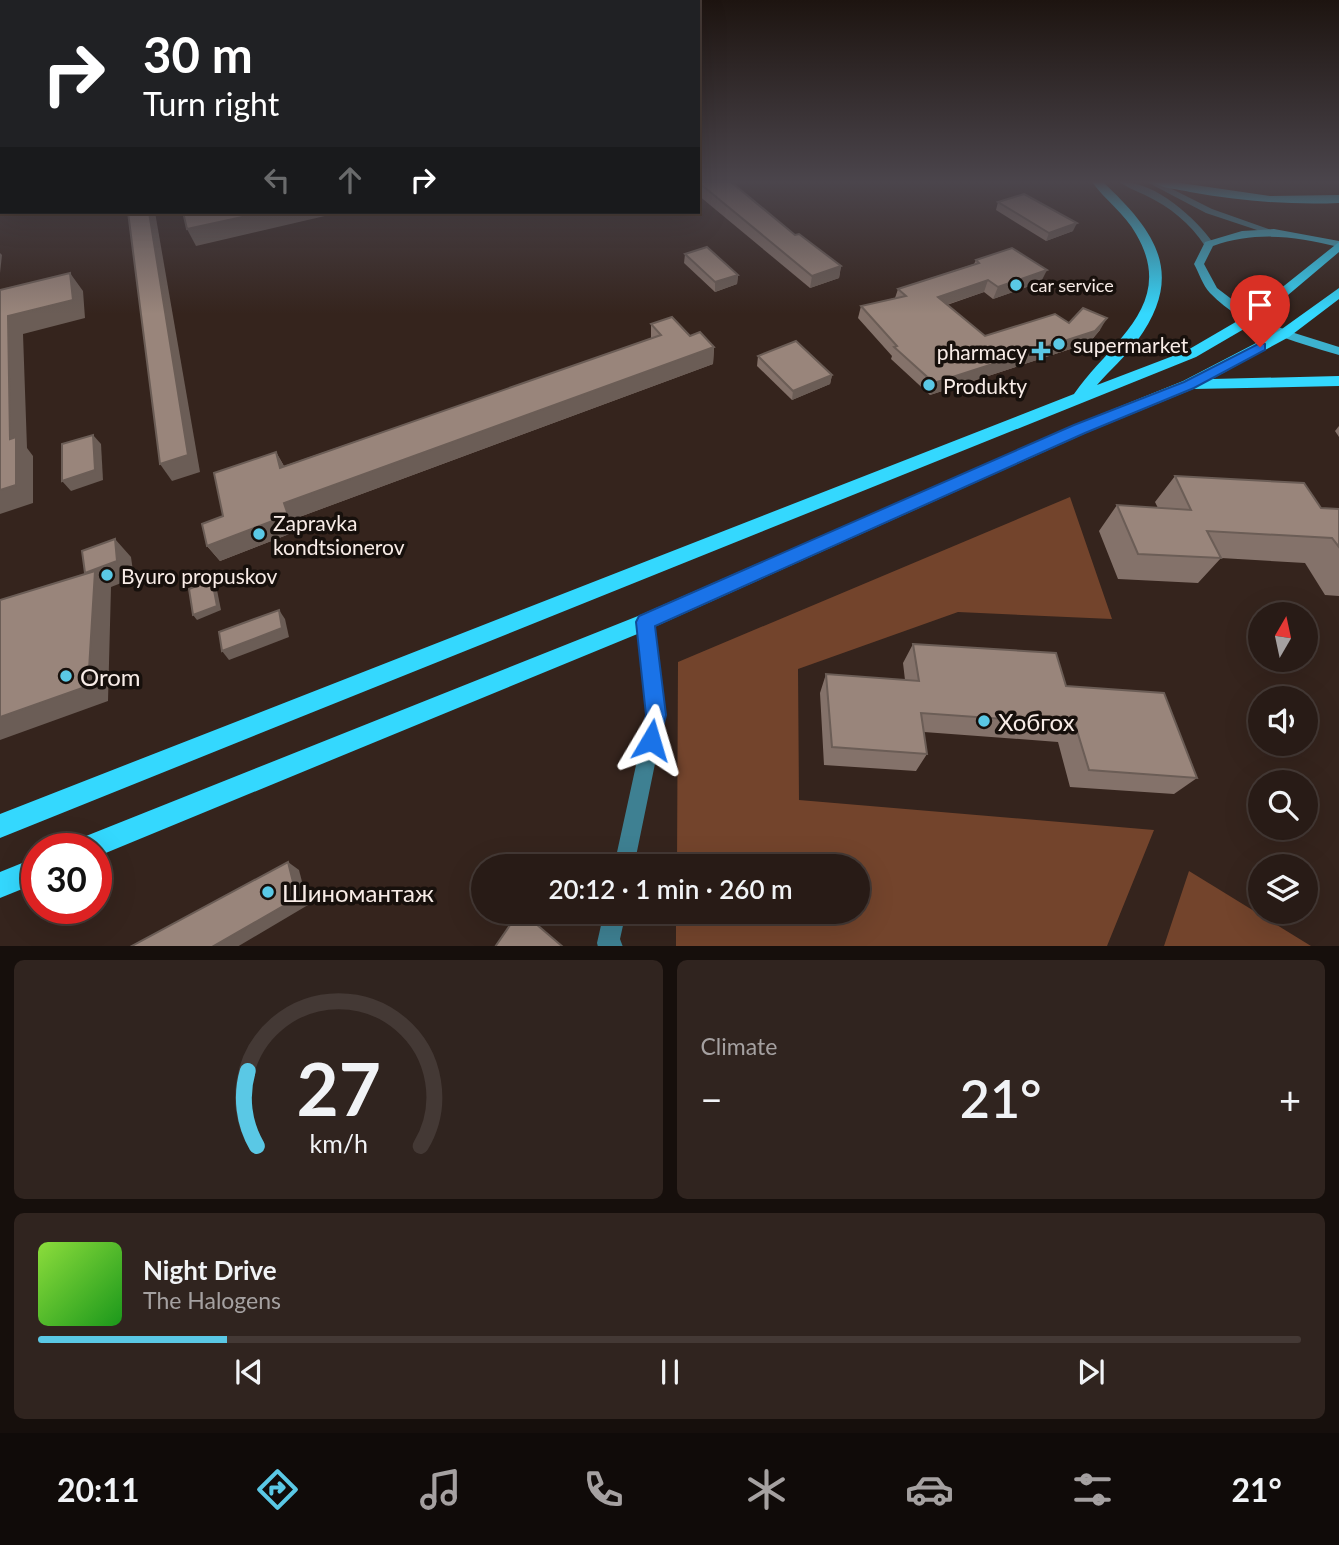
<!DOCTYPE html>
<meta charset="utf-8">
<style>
:root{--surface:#281b16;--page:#30241f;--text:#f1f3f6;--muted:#a5a1a1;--line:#443935;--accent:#5ac8e5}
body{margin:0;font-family:Lato,sans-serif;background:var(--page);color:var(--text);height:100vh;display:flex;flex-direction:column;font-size:26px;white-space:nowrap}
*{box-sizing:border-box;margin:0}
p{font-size:23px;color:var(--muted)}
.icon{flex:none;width:38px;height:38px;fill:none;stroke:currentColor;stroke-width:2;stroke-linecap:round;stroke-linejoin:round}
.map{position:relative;height:946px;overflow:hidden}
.side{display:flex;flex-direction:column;gap:14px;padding:14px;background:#160f0c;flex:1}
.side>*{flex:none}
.banner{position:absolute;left:0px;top:0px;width:700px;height:214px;box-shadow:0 7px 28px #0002,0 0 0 2px var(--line);background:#202124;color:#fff;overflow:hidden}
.needle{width:46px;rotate:9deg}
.fabs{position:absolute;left:1248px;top:602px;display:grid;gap:14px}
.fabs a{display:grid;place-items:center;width:70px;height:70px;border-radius:50%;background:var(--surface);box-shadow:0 7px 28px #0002,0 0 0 2px var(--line);font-size:35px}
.speed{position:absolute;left:21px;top:833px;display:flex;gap:14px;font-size:35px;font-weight:700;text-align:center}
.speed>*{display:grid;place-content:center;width:91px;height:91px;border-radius:50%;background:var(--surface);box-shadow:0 7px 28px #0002,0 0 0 2px var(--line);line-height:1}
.speed .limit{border:10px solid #d22;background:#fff;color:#111}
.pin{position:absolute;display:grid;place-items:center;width:60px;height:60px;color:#fff;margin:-72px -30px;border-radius:50% 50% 50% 0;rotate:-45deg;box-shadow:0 0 7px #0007}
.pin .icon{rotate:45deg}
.me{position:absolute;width:77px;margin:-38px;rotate:7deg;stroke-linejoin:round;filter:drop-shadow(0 0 5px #0008)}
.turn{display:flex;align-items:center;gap:24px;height:147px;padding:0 28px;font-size:32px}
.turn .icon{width:91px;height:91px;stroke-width:2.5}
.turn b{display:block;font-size:49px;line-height:60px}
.lanes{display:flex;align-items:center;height:66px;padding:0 28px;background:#0003;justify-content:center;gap:35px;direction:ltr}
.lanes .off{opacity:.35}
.big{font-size:52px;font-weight:600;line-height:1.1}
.side .widget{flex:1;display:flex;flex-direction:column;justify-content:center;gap:10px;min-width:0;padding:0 24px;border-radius:10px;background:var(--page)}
.side .dial{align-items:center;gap:0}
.dial svg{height:182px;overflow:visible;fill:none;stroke:var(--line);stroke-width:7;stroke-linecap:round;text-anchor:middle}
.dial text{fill:var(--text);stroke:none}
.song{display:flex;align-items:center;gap:21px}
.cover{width:84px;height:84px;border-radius:10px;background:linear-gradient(135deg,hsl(90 70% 55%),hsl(120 70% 35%))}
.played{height:7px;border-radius:4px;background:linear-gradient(90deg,var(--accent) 15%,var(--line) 15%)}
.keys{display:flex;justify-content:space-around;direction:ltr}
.heat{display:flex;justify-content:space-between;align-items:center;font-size:38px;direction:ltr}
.side .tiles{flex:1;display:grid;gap:14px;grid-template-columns:1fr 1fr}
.widget:last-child{grid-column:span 2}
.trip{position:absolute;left:471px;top:854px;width:399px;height:70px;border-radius:35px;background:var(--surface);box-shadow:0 7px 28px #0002,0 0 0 2px var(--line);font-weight:600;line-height:70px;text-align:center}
.tab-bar{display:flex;height:112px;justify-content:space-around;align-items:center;background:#100b09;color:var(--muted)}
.tab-bar .icon{width:49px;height:49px}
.tab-bar .active{color:var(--accent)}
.tab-bar b{font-size:32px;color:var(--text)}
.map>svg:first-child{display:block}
.green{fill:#73442c}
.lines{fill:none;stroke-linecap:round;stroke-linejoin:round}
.minor{fill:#3e8092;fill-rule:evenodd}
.tertiary{fill:#3e8092;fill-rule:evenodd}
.secondary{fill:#3db2cf;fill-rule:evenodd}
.primary{fill:#34d8fe;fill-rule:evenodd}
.wall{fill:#84726a}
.shaded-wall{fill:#6b5d56}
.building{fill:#99857b;stroke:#6b5d56;stroke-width:2}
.route{fill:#1a73e8;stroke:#114b97;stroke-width:2}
.poi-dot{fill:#5ac8e5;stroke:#17100c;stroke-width:2.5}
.labels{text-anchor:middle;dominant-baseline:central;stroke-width:7;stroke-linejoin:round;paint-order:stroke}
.far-poi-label{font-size:18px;fill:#f8ece7;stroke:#17100c;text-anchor:start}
.poi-label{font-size:21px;fill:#f8ece7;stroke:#17100c;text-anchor:start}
.near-poi-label{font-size:24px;fill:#f8ece7;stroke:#17100c;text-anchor:start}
</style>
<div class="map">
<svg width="1339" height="947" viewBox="0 0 1339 947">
<rect width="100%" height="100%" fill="#35241d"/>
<!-- green -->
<g class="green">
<polygon points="1070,497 1112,619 958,612 798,669 799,800 1154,830 1107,946 676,946 676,912 858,912 858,866 677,866 678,662"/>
<polygon points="1189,871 1311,946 1164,946"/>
</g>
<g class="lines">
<!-- minor -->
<g class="minor">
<polygon points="645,615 651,617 653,622 665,715 634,866 614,866 647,715 637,622 639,617"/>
<polygon points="604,912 626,912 620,939 623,947 598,947 597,943"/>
</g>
<!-- tertiary -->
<g class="tertiary">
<path d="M1119,182C1154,180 1195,217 1214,244L1205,246C1190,223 1170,207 1145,195C1136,191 1127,187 1119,182Z"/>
<polygon points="1147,182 1158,182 1212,209 1274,231 1266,233 1206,213"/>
</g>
<!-- secondary -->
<path class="secondary" d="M1274,229L1339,241V247C1295,236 1256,231 1213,246L1204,264L1217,288L1255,317L1288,331L1339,347V355C1294,342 1244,328 1210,293C1203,286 1199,273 1194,264L1205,242L1242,231Z"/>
<!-- primary -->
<g class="primary">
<path d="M1092,182H1103C1156,232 1186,274 1137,341C1125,357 1110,370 1097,385L1186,351L1246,316L1339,242V252L1256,322L1196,357L0,838V814L1074,394C1109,343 1178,305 1136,234C1125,214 1105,200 1092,182Z"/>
<path d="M1153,182H1174L1270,196L1339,195V203C1289,205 1240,201 1190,192C1179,189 1162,189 1153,182Z"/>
<polygon points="1339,288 1339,299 1289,337 1212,379 1339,376 1339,386 1193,389 1086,433 652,628 96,857 96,849 72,849 76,840 638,616 1074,425 1183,381 1279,331"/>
<polygon points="37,857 37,883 0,898 0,872"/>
</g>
</g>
<!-- wall -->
<g class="wall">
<polygon points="698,182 795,235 841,266 839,278 810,288 698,195"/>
<polygon points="998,202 1073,231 1046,241 996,210"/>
<polygon points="685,254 738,275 737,284 715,292 684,263"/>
<polygon points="976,260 1041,282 993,299 984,292 947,305 985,336 1069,323 1100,330 1089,343 930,395 891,359 892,356 858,318 861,306 895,298 898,289 974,264"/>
<polygon points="651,324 690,336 714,347 713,364 294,519 297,531 220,561 207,546 223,516 276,452 284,466 651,339"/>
<polygon points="758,356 832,375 830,384 792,400 757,366"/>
<polygon points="1339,426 1339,437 1335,431"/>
<polygon points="1175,476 1321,508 1339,509 1339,596 1325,595 1305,563 1221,558 1198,583 1118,579 1099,531 1117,505 1158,508 1155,502"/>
<polygon points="913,644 1066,686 1197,778 1174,794 1070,787 1058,742 924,732 927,754 916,771 824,765 820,693 826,674 905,680 903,663"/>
</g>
<!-- shaded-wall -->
<g class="shaded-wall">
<polygon points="103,212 116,212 104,214"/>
<polygon points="149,212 155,212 200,472 172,481 160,464"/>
<polygon points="265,212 342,212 196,246 187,229"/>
<polygon points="1077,223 1073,231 1046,241 1049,233"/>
<polygon points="0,253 2,255 0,273"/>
<polygon points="841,266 839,278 810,288 812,276"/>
<polygon points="1047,270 1041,282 993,299 998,287"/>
<polygon points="70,273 83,291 85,318 23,334 27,448 33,456 33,503 0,514 0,490 10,439 8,316"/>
<polygon points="738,275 737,284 715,292 715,282"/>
<polygon points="988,280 984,292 934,309 938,297"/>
<polygon points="1107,318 1100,330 1089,343 930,395 934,383"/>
<polygon points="714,347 713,364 294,519 297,531 220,561 207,546 284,503"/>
<polygon points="832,375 830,384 792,400 793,391"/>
<polygon points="93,435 101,444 103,480 71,491 62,481"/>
<polygon points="276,452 285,468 280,468"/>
<polygon points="115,539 131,557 134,578 111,587 108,701 0,740 0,717 85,573"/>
<polygon points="212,580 216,585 221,610 197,620 193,615"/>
<polygon points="279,610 285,619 289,637 229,660 222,651"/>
<polygon points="288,862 299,870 308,905 237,947 212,947"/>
</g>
<!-- building -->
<g class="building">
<polygon points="698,182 731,182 795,235 799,234 841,266 812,276"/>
<polygon points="1024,194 1077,223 1049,233 998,202"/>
<polygon points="128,212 149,212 188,455 160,464"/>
<polygon points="183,212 265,212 187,229"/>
<polygon points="707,247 738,275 715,282 685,254"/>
<polygon points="1012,248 1047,270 998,287 988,280 938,297 985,336 1055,314 1069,323 1083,308 1107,318 1095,331 934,383 894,347 897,346 861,306 906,296 898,289 979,263 976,260"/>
<polygon points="70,273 73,300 8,316 10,439 16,437 16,485 0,490 0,290"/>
<polygon points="672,317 690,336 700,332 714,347 284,503 288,515 207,546 202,524 223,516 214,473 276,452 280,468 661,335 651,324"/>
<polygon points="796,341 832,375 793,391 758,356"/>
<polygon points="93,435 95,470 62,481 62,444"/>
<polygon points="1175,476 1304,483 1321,508 1339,509 1339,547 1332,538 1207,531 1221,558 1138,554 1117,505 1191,510"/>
<polygon points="115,539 117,561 85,573 82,551"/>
<polygon points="95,571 88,686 0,717 0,600"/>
<polygon points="212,580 217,606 193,615 189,589"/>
<polygon points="279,610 282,628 222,651 219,632"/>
<polygon points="913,644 1056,653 1066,686 1164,693 1197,778 1089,770 1075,724 921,713 927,754 832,747 826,674 919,681"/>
<polygon points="288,862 297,898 212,947 130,947"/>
<polygon points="519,912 522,912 563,947 495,947"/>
</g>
<!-- sky -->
<linearGradient id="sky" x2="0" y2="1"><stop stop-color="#1d1410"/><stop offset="0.58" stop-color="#4b454c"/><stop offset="1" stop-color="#4b454c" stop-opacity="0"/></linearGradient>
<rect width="1339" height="314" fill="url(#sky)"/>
<!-- route -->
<polygon class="route" points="1260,343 1265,344 1265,350 1194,388 1085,433 655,626 666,715 658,747 651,750 643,747 640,740 646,715 636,622 639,616 1074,425 1184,382"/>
<!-- markers -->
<g class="poi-dot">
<circle cx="1016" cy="285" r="7"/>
<circle cx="1059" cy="344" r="7"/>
<path d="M1037.5 340.5h7v7h7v7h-7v7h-7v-7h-7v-7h7z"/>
<circle cx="929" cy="385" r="7"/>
<circle cx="259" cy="534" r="7"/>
<circle cx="107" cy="575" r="7"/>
<circle cx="66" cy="676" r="7"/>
<circle cx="984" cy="721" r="7"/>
<circle cx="268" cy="892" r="7"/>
</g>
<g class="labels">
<!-- far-poi labels -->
<g class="far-poi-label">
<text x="1030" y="285">car service</text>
</g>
<!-- poi labels -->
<g class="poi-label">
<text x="1073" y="344">supermarket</text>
<text x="1027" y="351" text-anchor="end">pharmacy</text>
<text x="943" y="385">Produkty</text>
<text x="273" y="522">Zapravka<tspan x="273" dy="24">kondtsionerov</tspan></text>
<text x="121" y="575">Byuro propuskov</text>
</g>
<!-- near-poi labels -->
<g class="near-poi-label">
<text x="80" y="676">Orom</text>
<text x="998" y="721">Хобгох</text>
<text x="282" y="892">Шиномантаж</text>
</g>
</g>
</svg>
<div class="fabs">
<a><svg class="needle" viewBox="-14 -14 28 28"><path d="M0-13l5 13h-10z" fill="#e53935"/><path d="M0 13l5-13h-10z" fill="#a5a1a1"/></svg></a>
<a><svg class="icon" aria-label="sound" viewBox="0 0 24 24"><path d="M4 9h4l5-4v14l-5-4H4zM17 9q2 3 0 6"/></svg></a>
<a><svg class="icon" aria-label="search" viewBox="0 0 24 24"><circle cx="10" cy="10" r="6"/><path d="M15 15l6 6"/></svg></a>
<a><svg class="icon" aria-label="layers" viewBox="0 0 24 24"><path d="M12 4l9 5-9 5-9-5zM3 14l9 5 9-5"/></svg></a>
</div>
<div class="speed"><div class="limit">30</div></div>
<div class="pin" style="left:1260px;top:347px;background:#d93025"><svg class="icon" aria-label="arrive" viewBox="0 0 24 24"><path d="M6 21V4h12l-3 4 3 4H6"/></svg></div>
<svg class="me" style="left:651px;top:740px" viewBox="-20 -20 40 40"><path d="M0-17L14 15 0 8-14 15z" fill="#1a73e8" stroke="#fff" stroke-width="4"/></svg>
<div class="trip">20:12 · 1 min · 260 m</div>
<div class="banner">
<div class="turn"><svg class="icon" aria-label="right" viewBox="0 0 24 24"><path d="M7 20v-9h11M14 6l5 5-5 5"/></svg><div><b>30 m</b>Turn right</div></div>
<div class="lanes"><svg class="icon off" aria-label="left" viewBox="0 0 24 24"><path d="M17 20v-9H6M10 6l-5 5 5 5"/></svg><svg class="icon off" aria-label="ahead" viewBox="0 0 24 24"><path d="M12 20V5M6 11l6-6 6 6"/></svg><svg class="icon" aria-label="right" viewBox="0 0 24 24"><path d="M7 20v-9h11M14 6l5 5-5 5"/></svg></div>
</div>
</div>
<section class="side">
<div class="tiles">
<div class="widget dial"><svg viewBox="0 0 100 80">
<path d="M14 69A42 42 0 1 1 86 69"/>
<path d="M14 69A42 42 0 0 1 10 36" stroke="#5ac8e5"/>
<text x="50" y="56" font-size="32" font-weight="700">27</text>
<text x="50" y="72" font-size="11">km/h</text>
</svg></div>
<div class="widget"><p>Climate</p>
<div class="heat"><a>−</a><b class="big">21°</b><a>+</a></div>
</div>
<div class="widget">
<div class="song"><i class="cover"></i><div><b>Night Drive</b><p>The Halogens</p></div></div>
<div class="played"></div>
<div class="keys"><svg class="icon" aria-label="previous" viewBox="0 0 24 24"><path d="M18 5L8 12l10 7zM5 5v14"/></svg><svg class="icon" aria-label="pause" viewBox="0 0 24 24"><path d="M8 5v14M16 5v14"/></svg><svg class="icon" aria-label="next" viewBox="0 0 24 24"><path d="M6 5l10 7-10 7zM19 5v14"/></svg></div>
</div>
</div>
</section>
<nav class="tab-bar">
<b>20:11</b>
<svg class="icon active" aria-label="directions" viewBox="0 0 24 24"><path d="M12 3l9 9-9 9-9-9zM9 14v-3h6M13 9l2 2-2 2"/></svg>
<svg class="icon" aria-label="music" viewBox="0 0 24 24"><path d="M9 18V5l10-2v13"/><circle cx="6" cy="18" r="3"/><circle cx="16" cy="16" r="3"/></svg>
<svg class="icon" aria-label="phone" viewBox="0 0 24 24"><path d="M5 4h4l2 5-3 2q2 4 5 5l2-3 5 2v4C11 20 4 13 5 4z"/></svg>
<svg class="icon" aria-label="climate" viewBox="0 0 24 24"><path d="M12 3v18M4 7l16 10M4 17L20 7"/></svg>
<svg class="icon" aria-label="car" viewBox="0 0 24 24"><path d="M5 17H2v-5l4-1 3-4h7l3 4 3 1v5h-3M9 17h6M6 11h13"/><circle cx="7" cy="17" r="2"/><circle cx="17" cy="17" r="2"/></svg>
<svg class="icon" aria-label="filters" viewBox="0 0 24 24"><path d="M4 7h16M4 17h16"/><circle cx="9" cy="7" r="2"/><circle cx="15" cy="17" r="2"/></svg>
<b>21°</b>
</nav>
